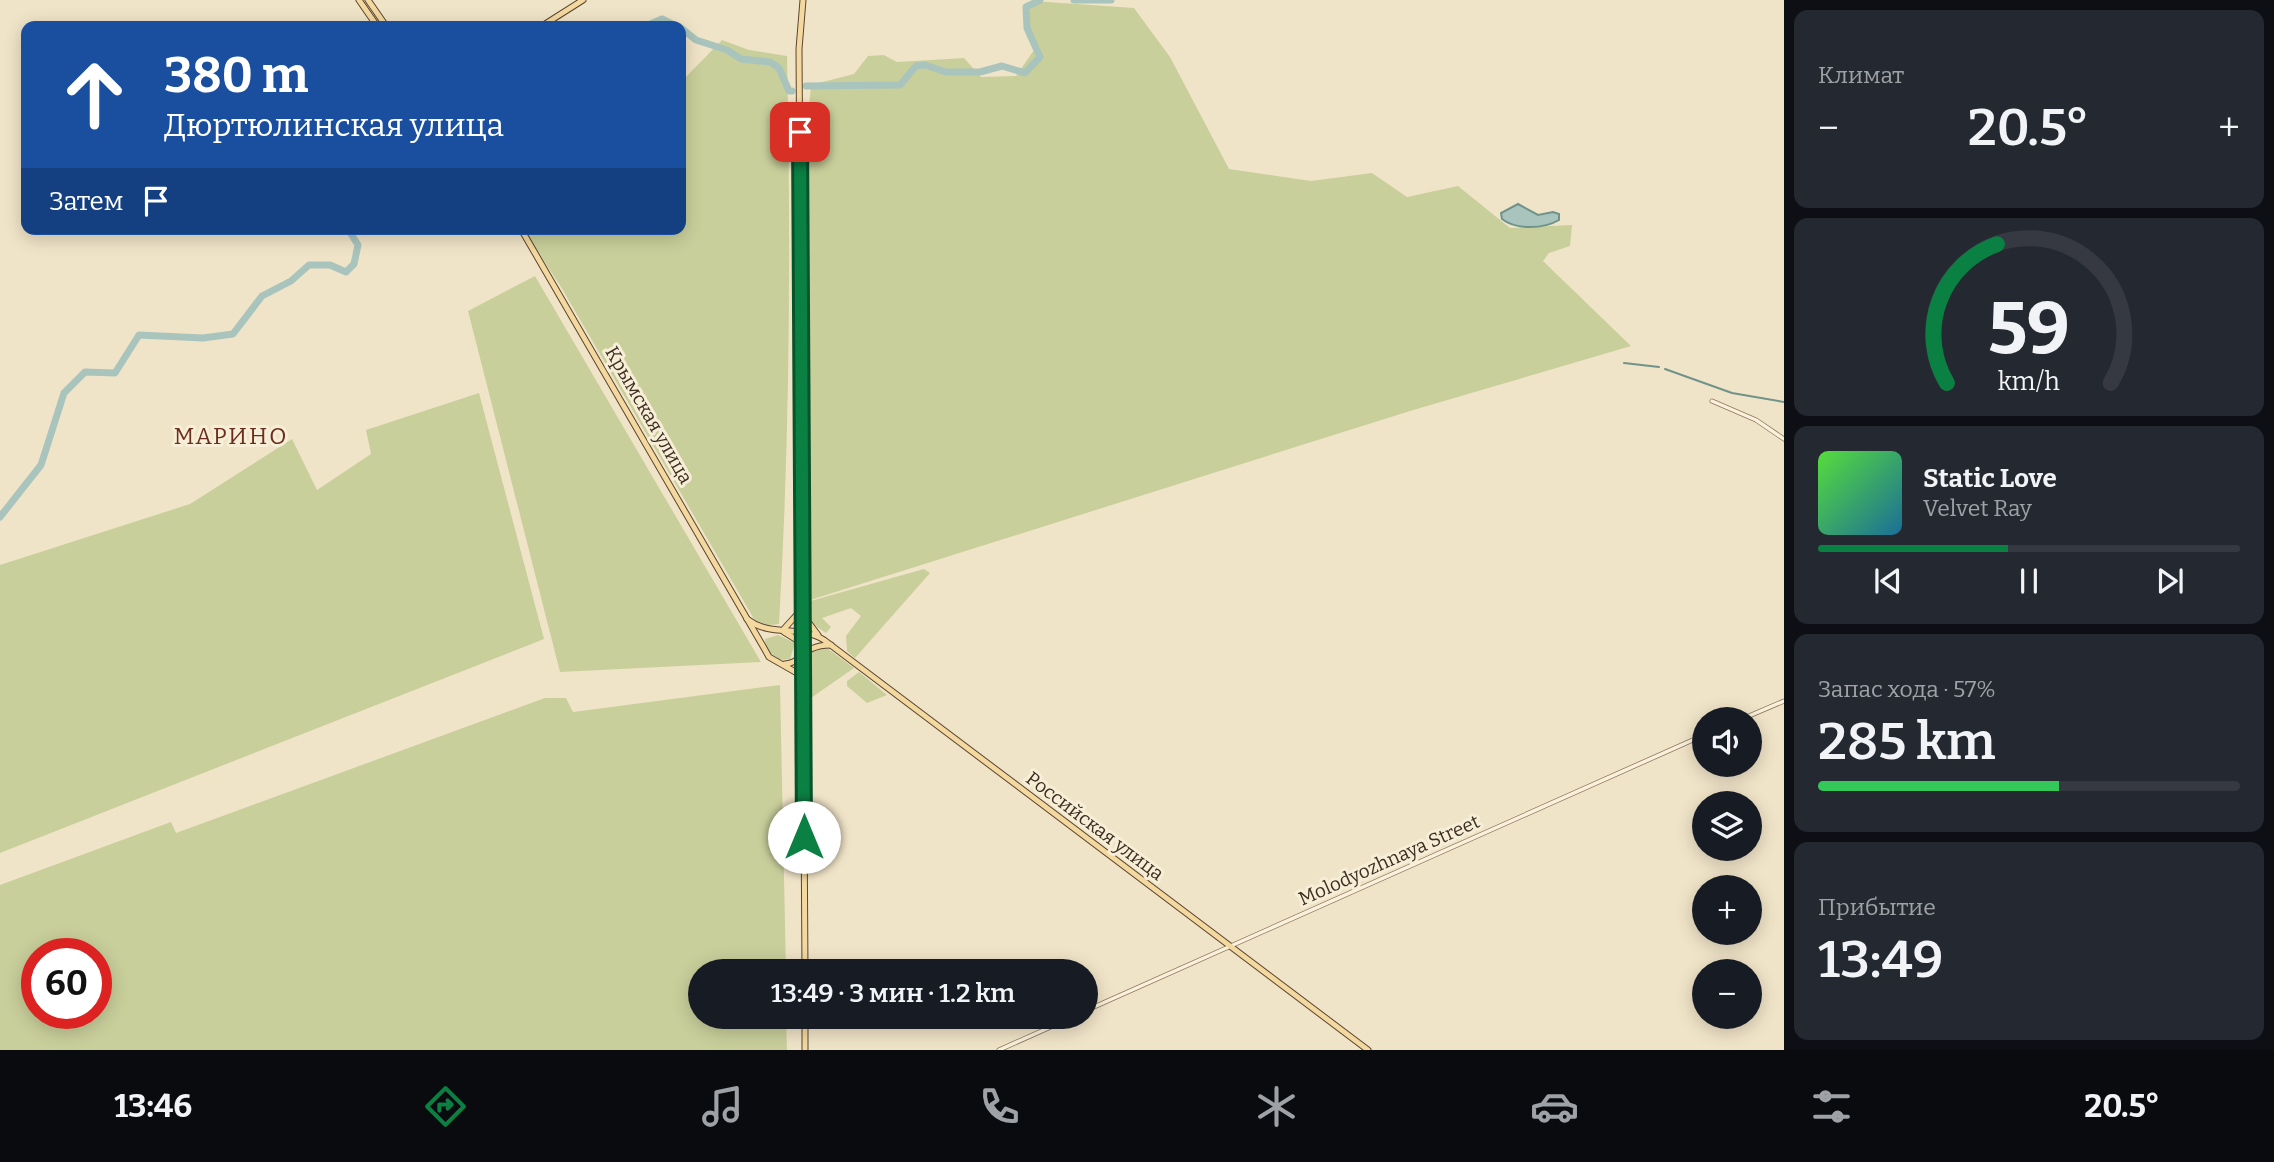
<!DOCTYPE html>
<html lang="ru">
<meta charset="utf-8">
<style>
:root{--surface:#171b24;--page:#242831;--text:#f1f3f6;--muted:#9ea1a6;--line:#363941;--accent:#0b8043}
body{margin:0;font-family:Bitter,serif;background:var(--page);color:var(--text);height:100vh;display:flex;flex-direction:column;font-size:26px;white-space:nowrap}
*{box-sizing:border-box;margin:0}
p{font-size:23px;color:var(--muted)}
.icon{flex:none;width:38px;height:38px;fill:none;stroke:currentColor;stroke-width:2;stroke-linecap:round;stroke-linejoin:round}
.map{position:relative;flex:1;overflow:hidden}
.panel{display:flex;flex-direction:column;gap:10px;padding:10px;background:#0d0f14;width:490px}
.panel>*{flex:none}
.guide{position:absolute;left:21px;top:21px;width:665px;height:214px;border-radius:14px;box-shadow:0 4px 18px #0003;background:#1a4fa0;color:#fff;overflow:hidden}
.fabs{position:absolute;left:1692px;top:707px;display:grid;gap:14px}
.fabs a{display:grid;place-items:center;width:70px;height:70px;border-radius:50%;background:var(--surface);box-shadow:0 4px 18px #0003;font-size:35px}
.speed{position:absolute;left:21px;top:938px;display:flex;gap:14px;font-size:35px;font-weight:700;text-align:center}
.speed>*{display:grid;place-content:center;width:91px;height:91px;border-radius:50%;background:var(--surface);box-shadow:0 4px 18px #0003;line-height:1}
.speed .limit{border:10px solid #d22;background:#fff;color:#111}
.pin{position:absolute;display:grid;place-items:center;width:60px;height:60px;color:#fff;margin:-30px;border-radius:14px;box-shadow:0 4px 10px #0006}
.me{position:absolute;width:77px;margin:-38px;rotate:0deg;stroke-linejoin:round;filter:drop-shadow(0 0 5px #0008)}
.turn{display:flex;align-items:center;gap:24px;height:147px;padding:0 28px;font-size:32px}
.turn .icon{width:91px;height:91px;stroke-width:2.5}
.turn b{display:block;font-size:49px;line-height:60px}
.then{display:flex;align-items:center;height:66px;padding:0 28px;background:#0003;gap:14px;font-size:26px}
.big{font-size:52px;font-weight:600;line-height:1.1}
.panel .tile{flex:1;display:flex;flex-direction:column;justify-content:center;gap:10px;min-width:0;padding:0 24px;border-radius:14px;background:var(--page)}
.panel .dial{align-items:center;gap:0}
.dial svg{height:182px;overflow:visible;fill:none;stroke:var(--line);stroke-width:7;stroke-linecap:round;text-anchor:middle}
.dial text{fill:var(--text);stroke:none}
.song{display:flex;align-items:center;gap:21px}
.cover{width:84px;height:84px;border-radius:10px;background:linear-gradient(135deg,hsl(110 70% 55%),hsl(200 70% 35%))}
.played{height:7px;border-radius:4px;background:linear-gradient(90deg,var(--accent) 45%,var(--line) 45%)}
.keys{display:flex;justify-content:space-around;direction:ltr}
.heat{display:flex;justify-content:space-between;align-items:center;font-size:38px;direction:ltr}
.charge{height:10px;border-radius:5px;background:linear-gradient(90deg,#34c759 57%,var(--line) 0)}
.trip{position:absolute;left:688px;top:959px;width:410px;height:70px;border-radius:35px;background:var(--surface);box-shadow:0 4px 18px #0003;font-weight:600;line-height:70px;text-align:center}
.menu{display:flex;height:112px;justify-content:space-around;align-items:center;background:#090b0e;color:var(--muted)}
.menu .icon{width:49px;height:49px}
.menu .current{color:var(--accent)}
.menu b{font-size:32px;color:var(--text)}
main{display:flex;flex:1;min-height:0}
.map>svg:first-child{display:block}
.green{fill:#c9cf9b;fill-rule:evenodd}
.water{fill:#a9c4bc;stroke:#6f938a;stroke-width:2}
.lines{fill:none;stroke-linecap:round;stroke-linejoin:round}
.stream{stroke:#6f938a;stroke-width:2}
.river{stroke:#a9c4bc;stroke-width:7}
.minor-casing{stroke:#8d765c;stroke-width:5}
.major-casing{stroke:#5b4430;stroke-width:7}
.minor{stroke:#faf1dc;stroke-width:3.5}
.major{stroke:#f3d9a0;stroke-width:5}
.route-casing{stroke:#07532c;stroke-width:18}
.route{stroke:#0b8043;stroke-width:12}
.labels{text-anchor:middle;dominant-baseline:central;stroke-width:6;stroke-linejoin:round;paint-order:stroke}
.street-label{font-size:19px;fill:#3d2e20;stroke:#f7eed8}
.quarter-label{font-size:23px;letter-spacing:2px;fill:#6b2e1e;stroke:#f7eed8}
</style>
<main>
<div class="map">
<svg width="1784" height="1050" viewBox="0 0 1784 1050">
<rect width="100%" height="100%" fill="#f0e4c8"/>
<!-- green -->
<g class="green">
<path d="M1033,1L1134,8L1170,57L1229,169L1311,181L1372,173L1407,197L1458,186L1510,228L1572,225L1570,246L1549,253L1543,261L1631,346L1410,411L807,601L806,141L811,85L854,74L868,56L884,55L897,62L964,58L981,77L1016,76L1034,50C1024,30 1022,21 1033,1Z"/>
<path d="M722,40L749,50L787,56C791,245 790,434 779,624L761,626L754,619L561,287L523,229H681V82Z"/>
<polygon points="535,276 761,662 560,672 468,311"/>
<polygon points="479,393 544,639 0,853 0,565 190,504 292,439 317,490 371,454 366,430"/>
<path d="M924,569L930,573L855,658L847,651L846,636L861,616L851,608L822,618L831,627L826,633C812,624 806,619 807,602Z"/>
<polygon points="778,635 795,643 790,659 780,660 766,650 765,639"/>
<polygon points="815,648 827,648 854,668 808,700 807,657"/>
<polygon points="859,672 887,695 867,703 847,686 847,681"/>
<path d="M780,685L786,971H700V1017H786L787,1050H0V885L171,822L176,833L545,698H566L573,712ZM37,954H96V1013H37Z"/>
</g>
<!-- water -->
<path class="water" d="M1518,204L1538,215L1553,212L1559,214V220C1544,229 1516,230 1502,219L1501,213Z"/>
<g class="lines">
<!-- stream -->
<g class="stream">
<polyline points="1624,363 1659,367"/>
<polyline points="1665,369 1732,393 1784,402"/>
</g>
<!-- river -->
<g class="river">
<polyline points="1074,0 1111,0"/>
<polyline points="646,26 662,19 676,26"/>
<polyline points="681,28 696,40 727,50 741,59 770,62 779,68 789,91 792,91"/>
<polyline points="806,86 900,85 916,66 925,65 946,72 980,72 1002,66 1025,73 1040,57 1027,28 1026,7 1040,0"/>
<polyline points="0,517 41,465 64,393 85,372 115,373 139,335 203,338 233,334 262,296 291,281 309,265 330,265 346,272 354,264 358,245 348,229"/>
</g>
<!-- minor casing -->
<g class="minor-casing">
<g id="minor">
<polyline points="1712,401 1756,420 1784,439"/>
<polyline points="1742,719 1784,701"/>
<polyline points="1085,1011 1704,735"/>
<polyline points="999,1050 1073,1017"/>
</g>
</g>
<!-- major casing -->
<g class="major-casing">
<g id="major">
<polyline points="359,0 377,26"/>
<polyline points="368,0 386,26"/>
<polyline points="803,0 799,49 805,971"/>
<polyline points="542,26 583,0"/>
<polyline points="521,229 764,648 769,657 804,677"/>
<polyline points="803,615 818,635"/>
<path d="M747,619C771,638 799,624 824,640L1368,1050"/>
<polyline points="783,630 802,609"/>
<polyline points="784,632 802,643"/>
<path d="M785,664C803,663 801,645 831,645"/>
<polyline points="805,1017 805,1050"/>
</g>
</g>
<!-- minor -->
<use href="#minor" class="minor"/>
<!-- major -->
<use href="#major" class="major"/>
</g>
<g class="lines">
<!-- route casing -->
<g class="route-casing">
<polyline id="route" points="800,132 804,837"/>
</g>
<!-- route -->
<use href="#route" class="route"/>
</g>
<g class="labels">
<!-- street labels -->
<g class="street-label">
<text transform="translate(649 415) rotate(60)">Крымская улица</text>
<text transform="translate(1095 826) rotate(37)">Российская улица</text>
<text transform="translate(1389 860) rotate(-24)">Molodyozhnaya Street</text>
</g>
<!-- quarter labels -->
<g class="quarter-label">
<text x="231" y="436">МАРИНО</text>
</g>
</g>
</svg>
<div class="fabs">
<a><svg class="icon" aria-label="sound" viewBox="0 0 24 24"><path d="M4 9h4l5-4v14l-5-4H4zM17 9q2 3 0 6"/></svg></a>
<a><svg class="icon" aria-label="layers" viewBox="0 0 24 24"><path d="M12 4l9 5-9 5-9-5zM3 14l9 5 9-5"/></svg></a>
<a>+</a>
<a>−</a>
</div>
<div class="speed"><div class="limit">60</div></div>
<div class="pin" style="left:800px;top:132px;background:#d93025"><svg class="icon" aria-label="arrive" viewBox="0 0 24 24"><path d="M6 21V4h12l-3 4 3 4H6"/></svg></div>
<svg class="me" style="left:804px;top:837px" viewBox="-20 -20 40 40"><circle r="19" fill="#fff"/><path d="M0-13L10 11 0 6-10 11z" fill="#0b8043"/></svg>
<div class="trip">13:49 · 3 мин · 1.2 km</div>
<div class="guide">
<div class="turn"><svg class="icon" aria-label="ahead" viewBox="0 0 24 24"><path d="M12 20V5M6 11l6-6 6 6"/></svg><div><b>380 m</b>Дюртюлинская улица</div></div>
<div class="then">Затем<svg class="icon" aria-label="arrive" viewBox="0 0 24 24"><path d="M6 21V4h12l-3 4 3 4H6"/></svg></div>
</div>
</div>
<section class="panel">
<div class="tile"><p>Климат</p>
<div class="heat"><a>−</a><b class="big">20.5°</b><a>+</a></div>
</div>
<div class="tile dial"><svg viewBox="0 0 100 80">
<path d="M14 69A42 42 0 1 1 86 69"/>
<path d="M14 69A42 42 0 0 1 36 8" stroke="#0b8043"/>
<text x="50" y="56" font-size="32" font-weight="700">59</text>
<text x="50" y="72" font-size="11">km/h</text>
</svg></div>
<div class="tile">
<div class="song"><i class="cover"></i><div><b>Static Love</b><p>Velvet Ray</p></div></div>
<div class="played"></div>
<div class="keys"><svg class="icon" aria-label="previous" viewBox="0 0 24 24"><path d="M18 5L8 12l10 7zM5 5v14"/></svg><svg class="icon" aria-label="pause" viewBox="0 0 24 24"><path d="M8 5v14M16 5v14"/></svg><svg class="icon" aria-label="next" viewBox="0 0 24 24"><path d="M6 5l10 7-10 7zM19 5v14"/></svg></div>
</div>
<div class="tile"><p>Запас хода · 57%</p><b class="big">285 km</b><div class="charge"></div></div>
<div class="tile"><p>Прибытие</p><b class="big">13:49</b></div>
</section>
</main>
<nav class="menu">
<b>13:46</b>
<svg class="icon current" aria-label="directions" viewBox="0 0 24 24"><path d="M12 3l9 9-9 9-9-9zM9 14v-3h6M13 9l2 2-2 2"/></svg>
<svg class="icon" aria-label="music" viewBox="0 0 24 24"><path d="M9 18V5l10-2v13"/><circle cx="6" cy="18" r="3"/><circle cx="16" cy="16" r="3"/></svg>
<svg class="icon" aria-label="phone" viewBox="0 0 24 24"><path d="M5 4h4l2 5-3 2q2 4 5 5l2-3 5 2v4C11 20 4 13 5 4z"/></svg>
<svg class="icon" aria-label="climate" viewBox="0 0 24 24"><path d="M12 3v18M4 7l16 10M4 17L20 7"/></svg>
<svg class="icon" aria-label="car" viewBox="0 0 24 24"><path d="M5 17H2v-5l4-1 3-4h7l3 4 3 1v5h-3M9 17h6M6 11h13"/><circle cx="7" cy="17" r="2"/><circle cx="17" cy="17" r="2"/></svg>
<svg class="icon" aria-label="filters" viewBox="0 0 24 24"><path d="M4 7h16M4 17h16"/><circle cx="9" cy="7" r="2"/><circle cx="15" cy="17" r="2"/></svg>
<b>20.5°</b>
</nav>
